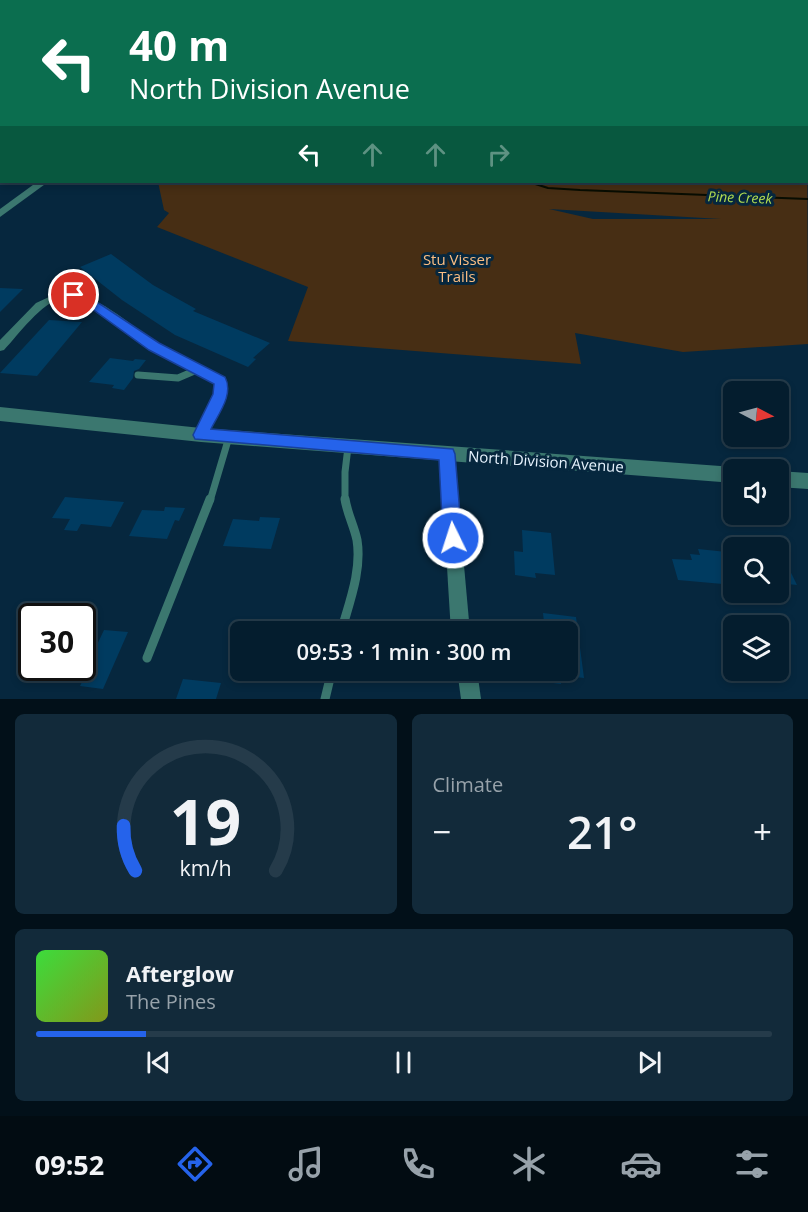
<!DOCTYPE html>
<meta charset="utf-8">
<style>
:root{--surface:#041d2e;--page:#122a3a;--text:#f1f3f6;--muted:#97a2aa;--line:#253b4a;--accent:#2563eb}
body{margin:0;font-family:"Open Sans",sans-serif;background:var(--page);color:var(--text);height:100vh;display:flex;flex-direction:column;font-size:22px;white-space:nowrap}
*{box-sizing:border-box;margin:0}
p{font-size:20px;color:var(--muted)}
.icon{flex:none;width:33px;height:33px;fill:none;stroke:currentColor;stroke-width:2;stroke-linecap:round;stroke-linejoin:round}
.map{position:relative;height:699px;overflow:hidden}
.drawer{display:flex;flex-direction:column;gap:15px;padding:15px;background:#021019;flex:1}
.drawer>*{flex:none}
.top-card{position:absolute;left:0px;top:0px;width:808px;height:183px;box-shadow:0 3px 9px #0003,0 0 0 2px var(--line);background:#0b6e4f;color:#fff;overflow:hidden}
.needle{width:39px;rotate:96deg}
.tools{position:absolute;left:723px;top:381px;display:grid;gap:12px}
.tools a{display:grid;place-items:center;width:66px;height:66px;border-radius:9px;background:var(--surface);box-shadow:0 3px 9px #0003,0 0 0 2px var(--line);font-size:30px}
.speed{position:absolute;left:18px;top:603px;display:flex;gap:12px;font-size:30px;font-weight:700;text-align:center}
.speed>*{display:grid;place-content:center;width:78px;height:78px;border-radius:50%;background:var(--surface);box-shadow:0 3px 9px #0003,0 0 0 2px var(--line);line-height:1}
.speed .limit{border:3px solid #111;border-radius:9px;background:#fff;color:#111}
.pin{position:absolute;display:grid;place-items:center;width:51px;height:51px;color:#fff;margin:-26px;border:3px solid #fff;border-radius:50%;box-shadow:0 2px 6px #0007}
.me{position:absolute;width:66px;margin:-33px;rotate:356deg;stroke-linejoin:round;filter:drop-shadow(0 0 4px #0008)}
.turn{display:flex;align-items:center;gap:21px;height:126px;padding:0 30px;font-size:27px}
.turn .icon{width:78px;height:78px;stroke-width:2.5}
.turn b{display:block;font-size:42px;line-height:51px}
.lanes{display:flex;align-items:center;height:57px;padding:0 30px;background:#0003;justify-content:center;gap:30px;direction:ltr}
.lanes .off{opacity:.35}
.big{font-size:45px;font-weight:600;line-height:1.1}
.drawer .tile{flex:1;display:flex;flex-direction:column;justify-content:center;gap:9px;min-width:0;padding:0 21px;border-radius:9px;background:var(--page)}
.drawer .dial{align-items:center;gap:0}
.dial svg{height:156px;overflow:visible;fill:none;stroke:var(--line);stroke-width:7;stroke-linecap:round;text-anchor:middle}
.dial text{fill:var(--text);stroke:none}
.song{display:flex;align-items:center;gap:18px}
.cover{width:72px;height:72px;border-radius:9px;background:linear-gradient(135deg,hsl(120 70% 55%),hsl(70 70% 35%))}
.played{height:6px;border-radius:3px;background:linear-gradient(90deg,var(--accent) 15%,var(--line) 15%)}
.keys{display:flex;justify-content:space-around;direction:ltr}
.heat{display:flex;justify-content:space-between;align-items:center;font-size:33px;direction:ltr}
.drawer .tiles{flex:1;display:grid;gap:15px;grid-template-columns:1fr 1fr}
.tile:last-child{grid-column:span 2}
.trip{position:absolute;left:230px;top:621px;width:348px;height:60px;border-radius:9px;background:var(--surface);box-shadow:0 3px 9px #0003,0 0 0 2px var(--line);font-weight:600;line-height:60px;text-align:center}
.menu{display:flex;height:96px;justify-content:space-around;align-items:center;background:#020c12;color:var(--muted)}
.menu .icon{width:42px;height:42px}
.menu .on{color:var(--accent)}
.menu b{font-size:27px;color:var(--text)}
.map>svg:first-child{display:block}
.green{fill:#472e14;fill-rule:evenodd}
.lines{fill:none;stroke-linecap:round;stroke-linejoin:round}
.stream{stroke:#080d02;stroke-width:2}
.building{fill:#003b60}
.service-far1{stroke:#3b776f;stroke-width:7}
.service{stroke:#3b776f;stroke-width:9}
.minor{fill:#3b776f;fill-rule:evenodd}
.tertiary{fill:#3b776f;fill-rule:evenodd}
.route{fill:#2563eb;stroke:#184099;stroke-width:1.5}
.labels{text-anchor:middle;dominant-baseline:central;stroke-width:6;stroke-linejoin:round;paint-order:stroke}
.far-water-label{font-size:14px;font-style:italic;fill:#b2dd52;stroke:#06273e}
.park-label{font-size:15px;fill:#fbbe83;stroke:#06273e}
.street-label{font-size:15px;fill:#e7f3fe;stroke:#06273e}
</style>
<div class="map">
<svg width="808" height="699" viewBox="0 0 808 699">
<rect width="100%" height="100%" fill="#06273e"/>
<!-- green -->
<path class="green" d="M807,94L808,344L683,352L575,333L581,364L288,341L308,287L157,227L169,213L164,210L158,182H807ZM549,209L721,219H722H593Z"/>
<g class="lines">
<!-- stream -->
<polyline class="stream" points="529,182 548,188 580,190 808,199"/>
</g>
<!-- building -->
<g class="building">
<polygon points="111,254 153,285 196,309 193,311 270,343 253,358 256,359 248,367 175,335 122,300 80,267"/>
<polygon points="0,288 23,289 0,312"/>
<polygon points="49,320 82,322 37,376 0,373"/>
<polygon points="110,358 133,361 135,359 146,360 139,369 134,371 133,378 124,390 112,388 114,385 89,382"/>
<polygon points="65,497 124,502 111,527 81,524 77,531 64,530 70,519 52,518"/>
<polygon points="165,507 185,508 179,521 175,520 167,539 129,536 142,510 164,511"/>
<polygon points="260,517 280,518 271,549 223,546 233,519 259,521"/>
<polygon points="522,530 551,533 555,575 535,573 536,578 515,575 514,551 523,552"/>
<polygon points="778,546 797,585 778,583"/>
<polygon points="698,549 727,552 734,570 734,585 678,580 672,559 692,560 690,554 700,555"/>
<polygon points="543,613 576,617 584,678 567,676 567,632 545,632"/>
<polygon points="104,630 128,632 103,689 80,686 83,680 60,678 65,668 82,668 82,650 94,651"/>
<polygon points="536,670 560,670 561,684 537,681"/>
<polygon points="183,679 221,683 216,699 176,699"/>
</g>
<g class="lines">
<!-- service-far1 -->
<g class="service-far1">
<polyline points="138,375 178,378 199,369"/>
<polyline points="210,501 229,437"/>
<polyline points="345,501 345,472 348,447"/>
</g>
<!-- service -->
<g class="service">
<path d="M341,632C349,603 362,571 357,540C354,526 347,513 345,499"/>
<polyline points="147,658 210,499"/>
<polyline points="325,699 332,670"/>
</g>
<!-- minor -->
<g class="minor">
<path d="M60,292C98,292 127,324 158,343C179,356 202,366 225,378L228,387L227,394L206,439L201,441L196,439L194,435L213,394L215,384C193,372 170,362 149,349C131,337 82,294 62,298C41,303 19,334 4,350L0,351V340L36,303Z"/>
<polygon points="447,448 452,450 454,454 470,632 451,632 440,454 442,450"/>
<polygon points="457,670 477,670 481,699 461,699"/>
</g>
<!-- tertiary -->
<g class="tertiary">
<polygon points="37,182 48,182 0,217 0,209"/>
<polygon points="0,407 201,428 734,467 741,470 734,470 734,483 201,442 0,421"/>
<polygon points="778,471 808,473 808,489 778,487"/>
</g>
</g>
<!-- sky -->
<linearGradient id="sky" x2="0" y2="1"><stop stop-color="#031522"/><stop offset="0.43" stop-color="#2a4763"/><stop offset="1" stop-color="#2a4763" stop-opacity="0"/></linearGradient>
<rect width="808" height="173" fill="url(#sky)"/>
<!-- route -->
<path class="route" d="M74,292L100,304L159,343L225,377C234,394 219,413 211,429L453,449L455,454L462,538L460,544L453,547L446,544L443,538L439,460L195,439L193,435L213,394L214,384L149,350L92,309L70,298L68,295Z"/>
<g class="labels">
<!-- far-water labels -->
<g class="far-water-label">
<text transform="translate(740 197) rotate(2)">Pine Creek</text>
</g>
<!-- park labels -->
<g class="park-label">
<text x="457" y="259">Stu Visser<tspan x="457" dy="17">Trails</tspan></text>
</g>
<!-- street labels -->
<g class="street-label">
<text transform="translate(546 461) rotate(4)">North Division Avenue</text>
</g>
</g>
</svg>
<div class="tools">
<a><svg class="needle" viewBox="-14 -14 28 28"><path d="M0-13l5 13h-10z" fill="#e53935"/><path d="M0 13l5-13h-10z" fill="#97a2aa"/></svg></a>
<a><svg class="icon" aria-label="sound" viewBox="0 0 24 24"><path d="M4 9h4l5-4v14l-5-4H4zM17 9q2 3 0 6"/></svg></a>
<a><svg class="icon" aria-label="search" viewBox="0 0 24 24"><circle cx="10" cy="10" r="6"/><path d="M15 15l6 6"/></svg></a>
<a><svg class="icon" aria-label="layers" viewBox="0 0 24 24"><path d="M12 4l9 5-9 5-9-5zM3 14l9 5 9-5"/></svg></a>
</div>
<div class="speed"><div class="limit">30</div></div>
<div class="pin" style="left:74px;top:295px;background:#d93025"><svg class="icon" aria-label="arrive" viewBox="0 0 24 24"><path d="M6 21V4h12l-3 4 3 4H6"/></svg></div>
<svg class="me" style="left:453px;top:538px" viewBox="-20 -20 40 40"><circle r="17" fill="#2563eb" stroke="#fff" stroke-width="3"/><path d="M0-11L8 9 0 5-8 9z" fill="#fff"/></svg>
<div class="trip">09:53 · 1 min · 300 m</div>
<div class="top-card">
<div class="turn"><svg class="icon" aria-label="left" viewBox="0 0 24 24"><path d="M17 20v-9H6M10 6l-5 5 5 5"/></svg><div><b>40 m</b>North Division Avenue</div></div>
<div class="lanes"><svg class="icon" aria-label="left" viewBox="0 0 24 24"><path d="M17 20v-9H6M10 6l-5 5 5 5"/></svg><svg class="icon off" aria-label="ahead" viewBox="0 0 24 24"><path d="M12 20V5M6 11l6-6 6 6"/></svg><svg class="icon off" aria-label="ahead" viewBox="0 0 24 24"><path d="M12 20V5M6 11l6-6 6 6"/></svg><svg class="icon off" aria-label="right" viewBox="0 0 24 24"><path d="M7 20v-9h11M14 6l5 5-5 5"/></svg></div>
</div>
</div>
<section class="drawer">
<div class="tiles">
<div class="tile dial"><svg viewBox="0 0 100 80">
<path d="M14 69A42 42 0 1 1 86 69"/>
<path d="M14 69A42 42 0 0 1 8 46" stroke="#2563eb"/>
<text x="50" y="56" font-size="32" font-weight="700">19</text>
<text x="50" y="72" font-size="11">km/h</text>
</svg></div>
<div class="tile"><p>Climate</p>
<div class="heat"><a>−</a><b class="big">21°</b><a>+</a></div>
</div>
<div class="tile">
<div class="song"><i class="cover"></i><div><b>Afterglow</b><p>The Pines</p></div></div>
<div class="played"></div>
<div class="keys"><svg class="icon" aria-label="previous" viewBox="0 0 24 24"><path d="M18 5L8 12l10 7zM5 5v14"/></svg><svg class="icon" aria-label="pause" viewBox="0 0 24 24"><path d="M8 5v14M16 5v14"/></svg><svg class="icon" aria-label="next" viewBox="0 0 24 24"><path d="M6 5l10 7-10 7zM19 5v14"/></svg></div>
</div>
</div>
</section>
<nav class="menu">
<b>09:52</b>
<svg class="icon on" aria-label="directions" viewBox="0 0 24 24"><path d="M12 3l9 9-9 9-9-9zM9 14v-3h6M13 9l2 2-2 2"/></svg>
<svg class="icon" aria-label="music" viewBox="0 0 24 24"><path d="M9 18V5l10-2v13"/><circle cx="6" cy="18" r="3"/><circle cx="16" cy="16" r="3"/></svg>
<svg class="icon" aria-label="phone" viewBox="0 0 24 24"><path d="M5 4h4l2 5-3 2q2 4 5 5l2-3 5 2v4C11 20 4 13 5 4z"/></svg>
<svg class="icon" aria-label="climate" viewBox="0 0 24 24"><path d="M12 3v18M4 7l16 10M4 17L20 7"/></svg>
<svg class="icon" aria-label="car" viewBox="0 0 24 24"><path d="M5 17H2v-5l4-1 3-4h7l3 4 3 1v5h-3M9 17h6M6 11h13"/><circle cx="7" cy="17" r="2"/><circle cx="17" cy="17" r="2"/></svg>
<svg class="icon" aria-label="filters" viewBox="0 0 24 24"><path d="M4 7h16M4 17h16"/><circle cx="9" cy="7" r="2"/><circle cx="15" cy="17" r="2"/></svg>
</nav>
